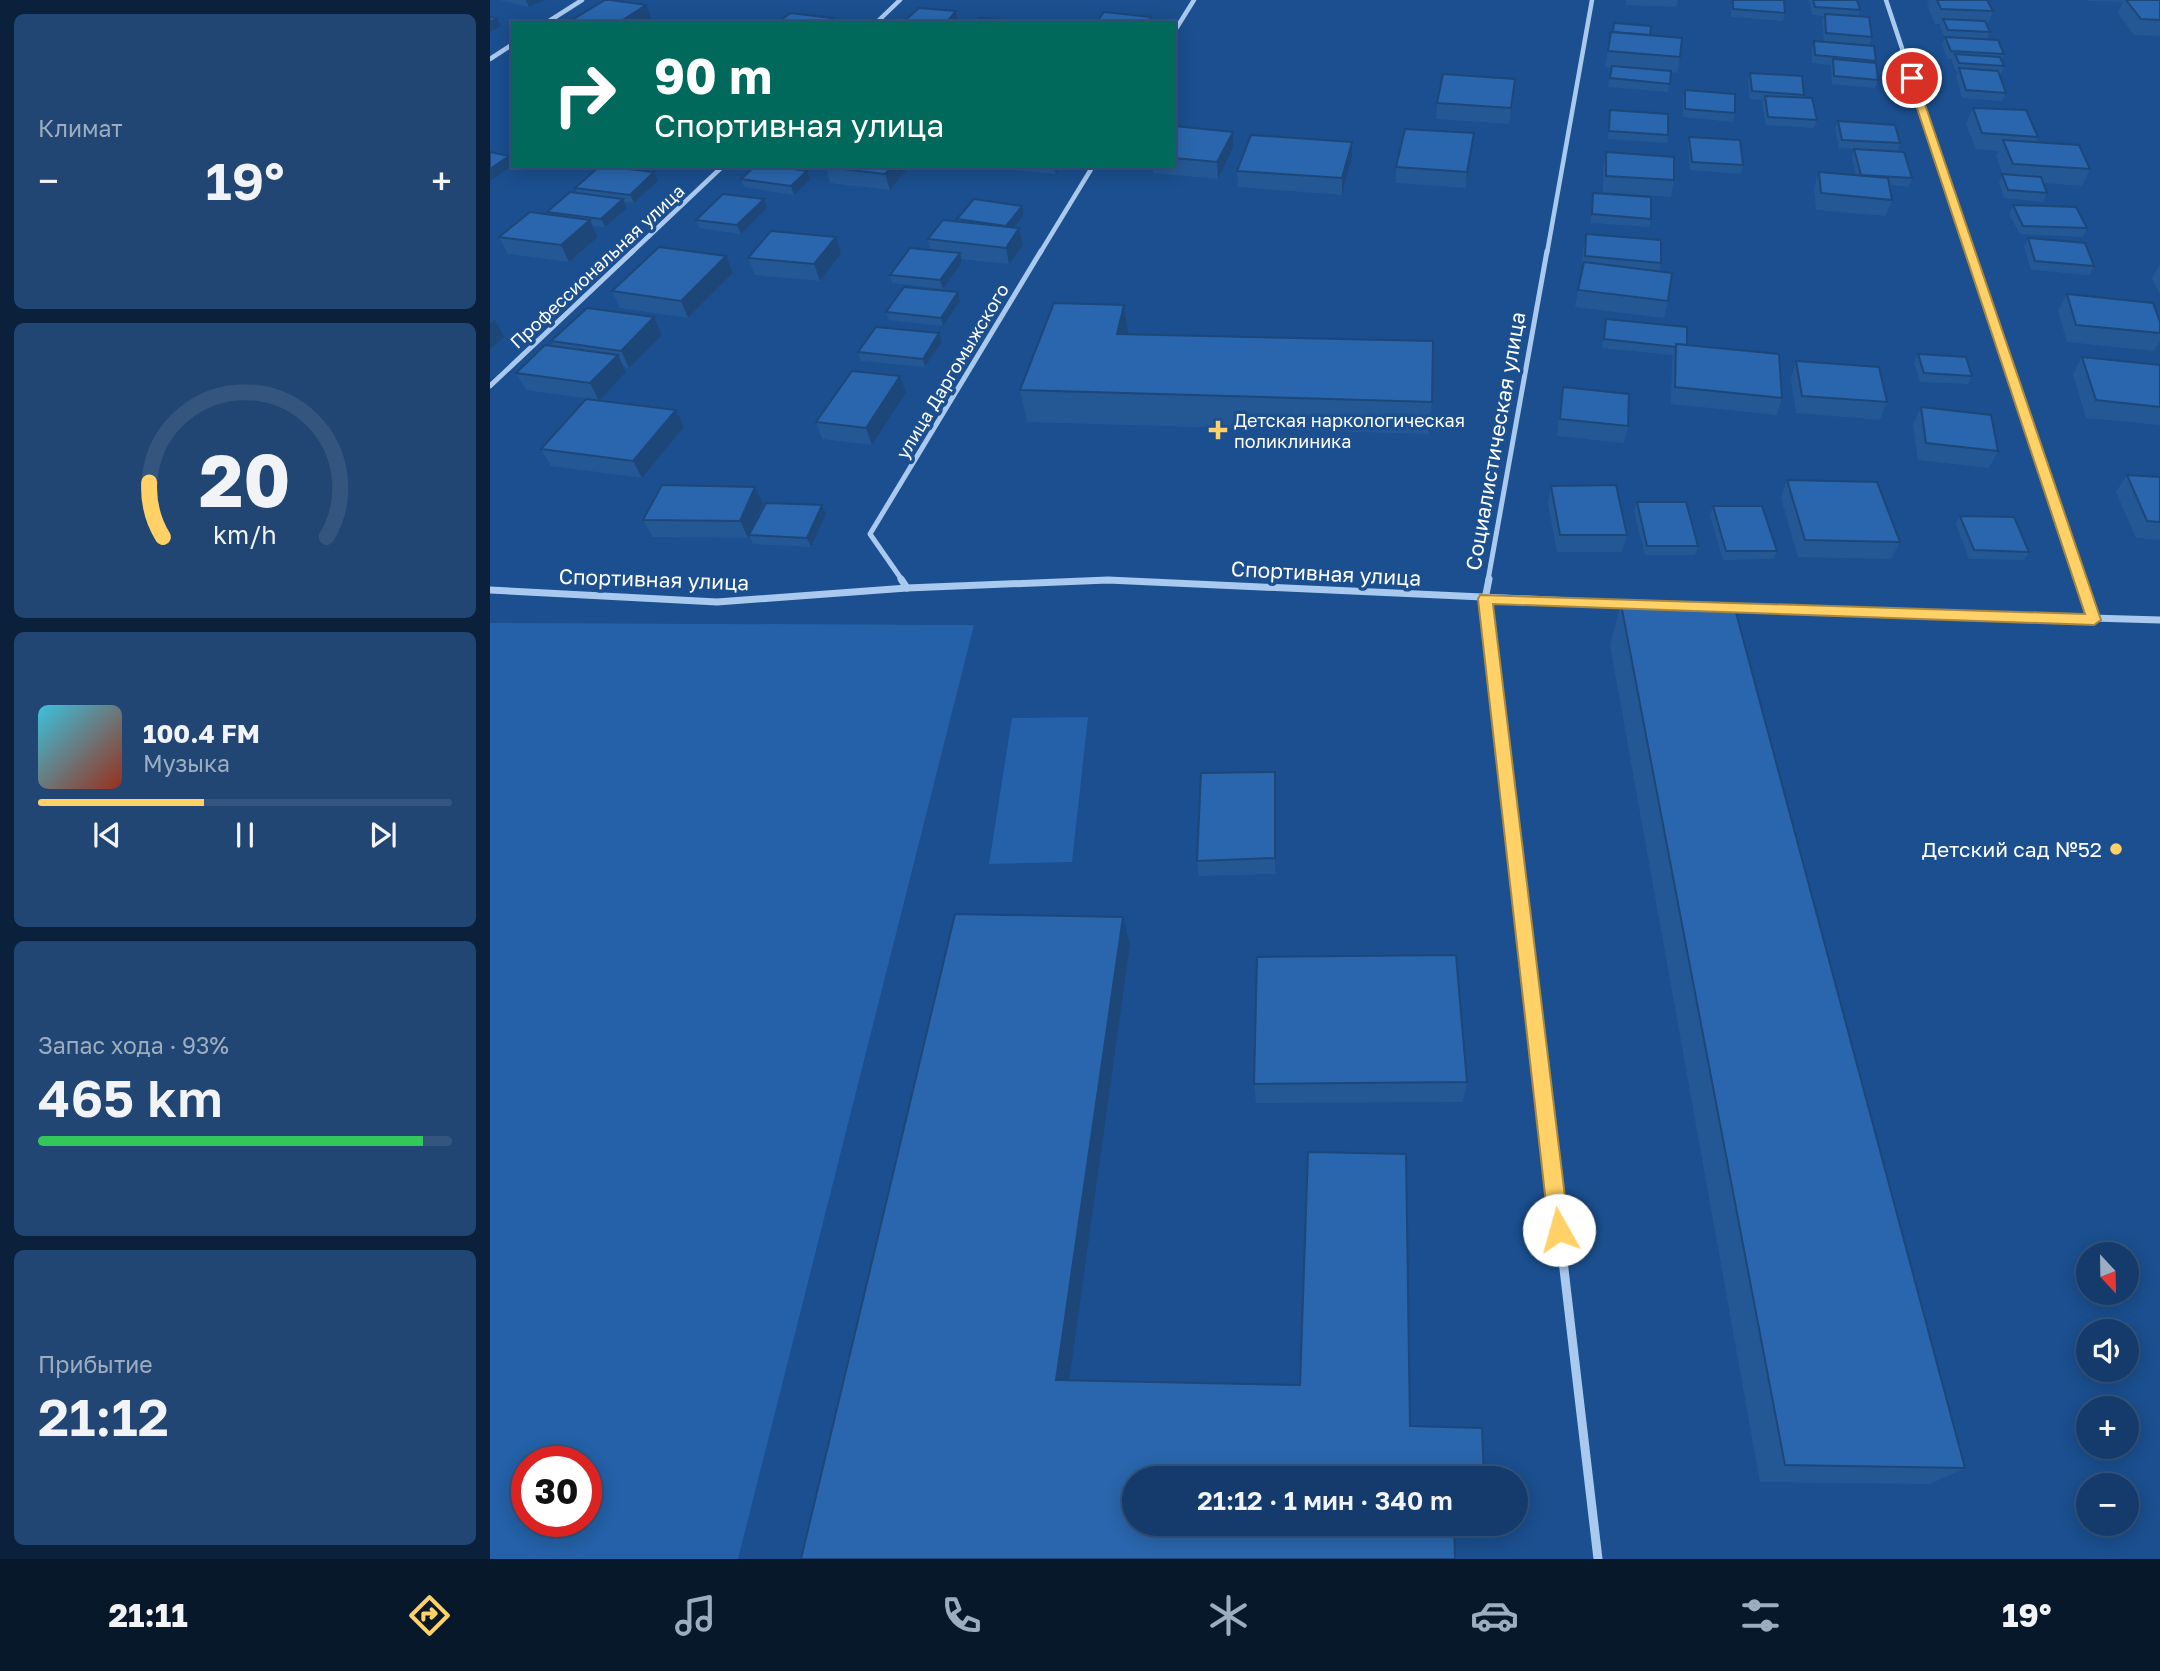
<!DOCTYPE html>
<html lang="ru">
<meta charset="utf-8">
<style>
:root{--surface:#143b6b;--page:#214673;--text:#f1f3f6;--muted:#9dadc1;--line:#33557e;--accent:#ffd166}
body{margin:0;font-family:"Golos Text",sans-serif;background:var(--page);color:var(--text);height:100vh;display:flex;flex-direction:column;font-size:26px;white-space:nowrap}
*{box-sizing:border-box;margin:0}
p{font-size:23px;color:var(--muted)}
.icon{flex:none;width:38px;height:38px;fill:none;stroke:currentColor;stroke-width:2;stroke-linecap:round;stroke-linejoin:round}
.map{position:relative;flex:1;overflow:hidden}
.side{display:flex;flex-direction:column;gap:14px;padding:14px;background:#0b203b;width:490px}
.side>*{flex:none}
.top-card{position:absolute;left:21px;top:21px;width:665px;height:147px;border-radius:0px;box-shadow:0 4px 18px #0003,0 0 0 2px var(--line);background:#00695c;color:#fff;overflow:hidden}
.needle{width:46px;rotate:158deg}
.buttons{position:absolute;left:1586px;top:1242px;display:grid;gap:14px}
.buttons a{display:grid;place-items:center;width:63px;height:63px;border-radius:50%;background:var(--surface);box-shadow:0 4px 18px #0003,0 0 0 2px var(--line);font-size:35px}
.speed{position:absolute;left:21px;top:1446px;display:flex;gap:14px;font-size:35px;font-weight:700;text-align:center}
.speed>*{display:grid;place-content:center;width:91px;height:91px;border-radius:50%;background:var(--surface);box-shadow:0 4px 18px #0003,0 0 0 2px var(--line);line-height:1}
.speed .limit{border:10px solid #d22;background:#fff;color:#111}
.pin{position:absolute;display:grid;place-items:center;width:60px;height:60px;color:#fff;margin:-30px;border:4px solid #fff;border-radius:50%;box-shadow:0 2px 7px #0007}
.me{position:absolute;width:77px;margin:-38px;rotate:353deg;stroke-linejoin:round;filter:drop-shadow(0 0 5px #0008)}
.turn{display:flex;align-items:center;gap:24px;height:147px;padding:0 28px;font-size:32px}
.turn .icon{width:91px;height:91px;stroke-width:2.5}
.turn b{display:block;font-size:49px;line-height:60px}
.big{font-size:52px;font-weight:600;line-height:1.1}
.side .card{flex:1;display:flex;flex-direction:column;justify-content:center;gap:10px;min-width:0;padding:0 24px;border-radius:10px;background:var(--page)}
.side .dial{align-items:center;gap:0}
.dial svg{height:182px;overflow:visible;fill:none;stroke:var(--line);stroke-width:7;stroke-linecap:round;text-anchor:middle}
.dial text{fill:var(--text);stroke:none}
.song{display:flex;align-items:center;gap:21px}
.cover{width:84px;height:84px;border-radius:10px;background:linear-gradient(135deg,hsl(190 70% 55%),hsl(10 70% 35%))}
.played{height:7px;border-radius:4px;background:linear-gradient(90deg,var(--accent) 40%,var(--line) 40%)}
.keys{display:flex;justify-content:space-around;direction:ltr}
.heat{display:flex;justify-content:space-between;align-items:center;font-size:38px;direction:ltr}
.charge{height:10px;border-radius:5px;background:linear-gradient(90deg,#34c759 93%,var(--line) 0)}
.trip{position:absolute;left:632px;top:1466px;width:406px;height:70px;border-radius:35px;background:var(--surface);box-shadow:0 4px 18px #0003,0 0 0 2px var(--line);font-weight:600;line-height:70px;text-align:center}
.menu{display:flex;height:112px;justify-content:space-around;align-items:center;background:#08182b;color:var(--muted)}
.menu .icon{width:49px;height:49px}
.menu .current{color:var(--accent)}
.menu b{font-size:32px;color:var(--text)}
main{display:flex;flex:1;min-height:0}
.map>svg:first-child{display:block}
.green{fill:#2461a8;fill-rule:evenodd}
.lines{fill:none;stroke-linecap:round;stroke-linejoin:round}
.street-far3{stroke:#a9c9ee;stroke-width:4.5}
.street-far2{stroke:#a9c9ee;stroke-width:5}
.street-far1{stroke:#a9c9ee;stroke-width:7}
.street{stroke:#a9c9ee;stroke-width:9}
.wall{fill:#245895}
.shaded-wall{fill:#1d4779}
.building{fill:#2a66ad;stroke:#1d4779;stroke-width:2}
.route{fill:#ffd166;stroke:#a68842;stroke-width:2}
.poi-dot{fill:#ffd166;stroke:#1b4f8f;stroke-width:2.5}
.labels{text-anchor:middle;dominant-baseline:central;stroke-width:7;stroke-linejoin:round;paint-order:stroke}
.far-street-label{font-size:18px;fill:#fff;stroke:#1b4f8f}
.far-poi-label{font-size:18px;fill:#fff;stroke:#1b4f8f;text-anchor:start}
.street-label{font-size:21px;fill:#fff;stroke:#1b4f8f}
.poi-label{font-size:21px;fill:#fff;stroke:#1b4f8f;text-anchor:end}
</style>
<main>
<section class="side">
<div class="card"><p>Климат</p>
<div class="heat"><a>−</a><b class="big">19°</b><a>+</a></div>
</div>
<div class="card dial"><svg viewBox="0 0 100 80">
<path d="M14 69A42 42 0 1 1 86 69"/>
<path d="M14 69A42 42 0 0 1 8 45" stroke="#ffd166"/>
<text x="50" y="56" font-size="32" font-weight="700">20</text>
<text x="50" y="72" font-size="11">km/h</text>
</svg></div>
<div class="card">
<div class="song"><i class="cover"></i><div><b>100.4 FM</b><p>Музыка</p></div></div>
<div class="played"></div>
<div class="keys"><svg class="icon" aria-label="previous" viewBox="0 0 24 24"><path d="M18 5L8 12l10 7zM5 5v14"/></svg><svg class="icon" aria-label="pause" viewBox="0 0 24 24"><path d="M8 5v14M16 5v14"/></svg><svg class="icon" aria-label="next" viewBox="0 0 24 24"><path d="M6 5l10 7-10 7zM19 5v14"/></svg></div>
</div>
<div class="card"><p>Запас хода · 93%</p><b class="big">465 km</b><div class="charge"></div></div>
<div class="card"><p>Прибытие</p><b class="big">21:12</b></div>
</section>
<div class="map">
<svg width="1670" height="1559" viewBox="0 0 1670 1559">
<rect width="100%" height="100%" fill="#1b4f8f"/>
<!-- green -->
<g class="green">
<path d="M0,623L484,625L248,1559H0ZM37,1461H96V1521H37Z"/>
<polygon points="598,717 582,862 499,864 522,718"/>
</g>
<g class="lines">
<!-- street-far3 -->
<g class="street-far3">
<polyline points="1396,0 1480,253"/>
<polyline points="56,23 92,0"/>
<polyline points="386,23 410,0"/>
<polyline points="684,32 704,0"/>
<polyline points="0,59 23,44"/>
<polyline points="141,253 233,166"/>
<polyline points="550,253 603,166"/>
<polyline points="1057,253 1102,0"/>
</g>
<!-- street-far2 -->
<g class="street-far2">
<polyline points="1480,251 1590,580"/>
<polyline points="0,386 143,251"/>
<polyline points="412,580 380,534 551,251"/>
<polyline points="606,580 629,580"/>
<polyline points="998,580 1057,251"/>
</g>
<!-- street-far1 -->
<g class="street-far1">
<polyline points="411,579 417,588"/>
<polyline points="999,579 995,599 1043,1006"/>
<polyline points="1589,579 1603,620"/>
<polyline points="0,590 227,602 417,588 618,580 1169,605"/>
<polyline points="1237,607 1670,620"/>
</g>
<!-- street -->
<polyline class="street" points="1043,1005 1108,1559"/>
</g>
<!-- wall -->
<g class="wall">
<polygon points="9,0 55,0 39,7"/>
<polygon points="1136,0 1188,0 1186,7 1136,5"/>
<polygon points="1242,0 1294,0 1295,13 1293,21 1241,17"/>
<polygon points="1319,0 1367,0 1370,10 1368,16 1382,37 1379,45 1334,41 1332,21 1334,16 1322,15"/>
<polygon points="1439,0 1497,0 1503,11 1497,26 1500,32 1497,39 1514,54 1512,60 1514,66 1511,74 1509,74 1516,93 1512,101 1472,98 1466,76 1468,72 1466,71 1462,62 1463,59 1458,59 1452,45 1455,37 1450,27 1451,24 1445,24 1437,5"/>
<polygon points="1598,0 1670,0 1670,36 1644,35 1628,13 1633,2 1599,1"/>
<polygon points="82,20 162,20 158,23 84,23"/>
<polygon points="1124,23 1160,35 1190,57 1187,73 1181,72 1178,92 1118,87 1121,68 1115,67 1121,32 1122,32"/>
<polygon points="1324,41 1386,61 1388,80 1385,88 1342,84 1341,65 1322,63 1322,49"/>
<polygon points="1260,73 1314,95 1314,98 1327,120 1324,128 1276,125 1272,104 1273,100 1260,99 1258,81"/>
<polygon points="1025,79 1019,124 946,119 947,103"/>
<polygon points="1195,90 1245,113 1243,122 1193,117 1193,98"/>
<polygon points="1483,108 1548,137 1546,142 1600,169 1592,186 1554,183 1557,193 1553,202 1514,198 1509,182 1513,174 1506,156 1509,151 1486,149 1476,124"/>
<polygon points="1120,110 1178,135 1177,143 1118,139"/>
<polygon points="1348,121 1410,143 1407,152 1349,148 1345,129"/>
<polygon points="684,126 743,148 728,179 663,173 663,166 684,166"/>
<polygon points="984,133 976,188 906,183 906,167"/>
<polygon points="1199,137 1253,165 1251,174 1200,170 1198,145"/>
<polygon points="1364,149 1422,178 1419,187 1400,185 1402,200 1396,216 1326,210 1324,188 1329,172 1366,175 1362,158"/>
<polygon points="1116,152 1184,180 1181,197 1113,192 1113,169"/>
<polygon points="862,158 852,195 748,187 747,171"/>
<polygon points="336,166 420,166 400,190 340,183"/>
<polygon points="521,166 570,166 566,174 522,170"/>
<polygon points="317,171 320,180 304,195 254,187 251,179"/>
<polygon points="164,172 168,181 144,203 134,202 137,208 115,227 103,226 108,237 79,262 18,254 9,237 58,214 57,212 87,193 85,188"/>
<polygon points="1103,193 1161,219 1159,227 1101,223"/>
<polygon points="1523,205 1597,228 1593,237 1530,234 1519,214"/>
<polygon points="532,206 534,214 523,227 529,228 533,245 519,264 471,259 472,262 453,289 402,283 400,275 441,250 438,239 467,221 467,219"/>
<polygon points="277,208 251,234 209,228 206,220"/>
<polygon points="1096,234 1171,263 1169,271 1178,301 1174,318 1085,307 1092,270 1093,251"/>
<polygon points="1538,238 1604,266 1599,275 1541,270 1534,247"/>
<polygon points="351,254 330,281 265,275 258,258"/>
<polygon points="1670,264 1670,294 1662,278"/>
<polygon points="243,273 198,318 130,308 122,291"/>
<polygon points="468,292 470,301 453,326 399,320 396,312"/>
<polygon points="1577,294 1670,322 1670,341 1664,351 1577,342 1568,311"/>
<polygon points="634,305 639,335 942,402 939,434 537,422 530,390"/>
<polygon points="164,317 172,335 139,368 134,367 136,372 109,401 186,410 194,427 152,478 61,466 51,449 107,400 36,390 26,373 64,346 61,341"/>
<polygon points="1116,319 1197,345 1292,398 1287,415 1181,404 1182,361 1183,355 1112,348"/>
<polygon points="449,333 452,342 435,367 371,361 368,352"/>
<polygon points="1428,354 1482,376 1478,384 1430,382 1424,363"/>
<polygon points="1592,357 1670,365 1670,425 1596,418 1583,374"/>
<polygon points="1306,361 1397,402 1390,420 1306,413 1301,378"/>
<polygon points="410,376 416,393 382,445 332,439 326,422"/>
<polygon points="1073,387 1138,426 1134,443 1067,436 1070,404"/>
<polygon points="1431,407 1508,451 1499,468 1428,460 1423,425"/>
<polygon points="1637,475 1670,477 1670,540 1646,538 1626,492"/>
<polygon points="1297,480 1410,542 1401,559 1308,557 1291,498"/>
<polygon points="1061,486 1137,535 1132,552 1067,552 1058,503"/>
<polygon points="1147,502 1208,546 1205,555 1155,555 1144,511"/>
<polygon points="273,504 258,538 163,537 153,520"/>
<polygon points="332,505 336,514 321,547 263,544 259,535"/>
<polygon points="1223,506 1287,551 1284,559 1233,560 1220,515"/>
<polygon points="1470,516 1539,552 1534,560 1479,559 1466,524"/>
<polygon points="1131,604 1475,1468 1440,1484 1270,1482 1120,645"/>
<polygon points="786,788 786,874 709,876 707,861"/>
<polygon points="977,1082 973,1102 766,1103 764,1084"/>
</g>
<!-- shaded-wall -->
<g class="shaded-wall">
<polygon points="36,0 55,0 39,7"/>
<polygon points="156,5 162,20 158,23 128,23"/>
<polygon points="466,11 467,19 464,23 456,23"/>
<polygon points="7,18 11,26 0,32 0,22"/>
<polygon points="743,132 743,148 728,179 727,162"/>
<polygon points="984,133 982,150 976,188 977,172"/>
<polygon points="862,142 862,158 852,195 852,178"/>
<polygon points="19,156 23,165 0,181 0,169"/>
<polygon points="402,166 420,166 400,190 395,174"/>
<polygon points="564,166 570,166 566,174"/>
<polygon points="317,171 320,180 304,195 301,186"/>
<polygon points="164,172 168,181 144,203 140,195"/>
<polygon points="133,199 137,208 115,227 111,219"/>
<polygon points="274,199 277,208 251,234 247,225"/>
<polygon points="532,206 534,214 518,235 516,226"/>
<polygon points="100,220 108,237 79,262 71,245"/>
<polygon points="529,228 533,245 519,264 516,248"/>
<polygon points="346,237 351,254 330,281 324,264"/>
<polygon points="470,253 472,262 453,289 450,280"/>
<polygon points="236,256 243,273 198,318 191,301"/>
<polygon points="468,292 470,301 453,326 451,318"/>
<polygon points="634,305 639,336 627,334"/>
<polygon points="164,317 172,335 139,368 131,351"/>
<polygon points="5,320 14,337 0,349 0,324"/>
<polygon points="449,333 452,342 435,367 433,359"/>
<polygon points="128,355 136,372 109,401 100,383"/>
<polygon points="410,376 416,393 382,445 376,428"/>
<polygon points="186,410 194,427 152,478 143,461"/>
<polygon points="265,487 273,504 258,538 250,521"/>
<polygon points="332,505 336,514 321,547 317,538"/>
<polygon points="785,772 786,788 786,874 785,858"/>
<polygon points="633,917 640,944 577,1396 566,1380"/>
</g>
<!-- building -->
<g class="building">
<polygon points="115,0 121,0 156,5 128,23 103,23 82,20"/>
<polygon points="1243,0 1294,0 1295,13 1243,9"/>
<polygon points="1323,0 1367,0 1370,10 1325,7"/>
<polygon points="1447,0 1497,0 1503,11 1451,9"/>
<polygon points="1636,0 1670,0 1670,20 1651,19"/>
<polygon points="429,8 466,11 456,23 412,23"/>
<polygon points="614,12 661,17 657,23 606,23"/>
<polygon points="300,13 342,18 336,23 288,23"/>
<polygon points="1335,14 1379,17 1382,37 1336,33"/>
<polygon points="0,17 7,18 0,22"/>
<polygon points="490,18 533,22 533,23 486,23"/>
<polygon points="1453,19 1495,21 1500,32 1458,30"/>
<polygon points="1124,23 1161,26 1160,35 1123,32"/>
<polygon points="1121,32 1192,38 1190,57 1118,51"/>
<polygon points="1455,37 1508,40 1514,54 1461,51"/>
<polygon points="1324,41 1384,46 1386,61 1325,55"/>
<polygon points="1465,54 1510,57 1514,66 1469,63"/>
<polygon points="1343,59 1386,63 1388,80 1344,76"/>
<polygon points="1122,66 1181,71 1180,84 1120,78"/>
<polygon points="1469,68 1508,71 1516,93 1476,90"/>
<polygon points="1260,73 1312,76 1314,95 1262,91"/>
<polygon points="953,74 1025,79 1021,108 947,103"/>
<polygon points="1195,90 1245,94 1245,113 1195,109"/>
<polygon points="1275,96 1322,98 1327,120 1278,117"/>
<polygon points="1483,108 1536,110 1548,137 1492,133"/>
<polygon points="1120,110 1178,114 1178,135 1119,131"/>
<polygon points="1348,121 1405,125 1410,143 1352,140"/>
<polygon points="684,126 743,132 727,162 684,158"/>
<polygon points="915,129 984,133 977,172 906,167"/>
<polygon points="761,135 862,142 852,178 747,171"/>
<polygon points="1199,137 1250,140 1253,165 1202,162"/>
<polygon points="1513,140 1589,145 1600,169 1523,164"/>
<polygon points="1364,149 1414,152 1422,178 1371,175"/>
<polygon points="0,152 19,156 0,169"/>
<polygon points="1116,152 1184,157 1184,180 1116,176"/>
<polygon points="110,166 112,166 164,172 140,195 85,188"/>
<polygon points="265,166 281,166 317,171 301,186 251,179"/>
<polygon points="336,166 402,166 395,174 335,167"/>
<polygon points="1329,172 1398,178 1402,200 1331,193"/>
<polygon points="1512,174 1551,177 1557,193 1518,190"/>
<polygon points="80,192 133,199 111,219 57,212"/>
<polygon points="1103,193 1161,197 1161,219 1102,214"/>
<polygon points="233,194 274,199 247,225 206,220"/>
<polygon points="484,199 532,206 516,226 467,219"/>
<polygon points="1523,205 1586,207 1597,228 1533,226"/>
<polygon points="40,212 100,220 71,245 9,237"/>
<polygon points="453,220 529,228 516,248 438,239"/>
<polygon points="281,231 346,237 324,264 258,258"/>
<polygon points="1096,234 1171,240 1171,263 1095,256"/>
<polygon points="1538,238 1595,243 1604,266 1545,261"/>
<polygon points="169,247 236,256 191,301 122,291"/>
<polygon points="420,248 470,253 450,280 400,275"/>
<polygon points="1094,262 1182,273 1178,301 1088,290"/>
<polygon points="414,287 468,292 451,318 396,312"/>
<polygon points="1577,294 1663,303 1670,322 1670,333 1586,325"/>
<polygon points="564,303 634,305 627,334 943,341 942,402 530,390"/>
<polygon points="97,308 164,317 131,351 61,341"/>
<polygon points="1116,319 1197,327 1197,345 1186,344 1186,347 1114,339"/>
<polygon points="386,327 449,333 433,359 368,352"/>
<polygon points="1186,344 1289,354 1292,398 1185,387"/>
<polygon points="55,345 128,355 100,383 26,373"/>
<polygon points="1428,354 1476,357 1482,376 1434,373"/>
<polygon points="1592,357 1670,365 1670,407 1606,400"/>
<polygon points="1306,361 1389,367 1397,402 1312,396"/>
<polygon points="362,371 410,376 376,428 326,422"/>
<polygon points="1073,387 1139,394 1138,426 1070,419"/>
<polygon points="96,399 186,410 143,461 51,449"/>
<polygon points="1431,407 1501,415 1508,451 1436,443"/>
<polygon points="1637,475 1670,477 1670,522 1657,521"/>
<polygon points="1297,480 1387,482 1410,542 1315,540"/>
<polygon points="172,485 265,487 250,521 153,520"/>
<polygon points="1126,485 1137,535 1070,535 1061,486"/>
<polygon points="1147,502 1196,502 1208,546 1157,546"/>
<polygon points="276,503 332,505 317,538 259,535"/>
<polygon points="1223,506 1272,506 1287,551 1236,551"/>
<polygon points="1470,516 1524,517 1539,552 1484,550"/>
<polygon points="1131,604 1244,605 1475,1468 1295,1465"/>
<polygon points="785,772 785,858 707,861 711,773"/>
<polygon points="465,914 633,917 566,1380 810,1385 818,1152 916,1154 920,1426 992,1428 994,1479 644,1479 644,1524 964,1524 965,1559 311,1559"/>
<polygon points="966,955 977,1082 764,1084 767,957"/>
</g>
<!-- route -->
<polygon class="route" points="1422,75 1426,78 1611,620 1604,625 1003,604 1079,1230 1076,1237 1069,1240 1062,1237 1059,1230 988,599 990,595 1595,614 1417,78"/>
<!-- markers -->
<g class="poi-dot">
<path d="M724.5 419.5h7v7h7v7h-7v7h-7v-7h-7v-7h7z"/>
<circle cx="1626" cy="849" r="7"/>
</g>
<g class="labels">
<!-- far-street labels -->
<g class="far-street-label">
<text transform="translate(107 266) rotate(-43)">Профессиональная улица</text>
<text transform="translate(462 371) rotate(-59)">улица Даргомыжского</text>
</g>
<!-- far-poi labels -->
<g class="far-poi-label">
<text x="744" y="420">Детская наркологическая<tspan x="744" dy="21">поликлиника</tspan></text>
</g>
<!-- street labels -->
<g class="street-label">
<text transform="translate(1005 441) rotate(-80)">Социалистическая улица</text>
<text transform="translate(836 573) rotate(3)">Спортивная улица</text>
<text transform="translate(164 579) rotate(2)">Спортивная улица</text>
</g>
<!-- poi labels -->
<g class="poi-label">
<text x="1612" y="849">Детский сад №52</text>
</g>
</g>
</svg>
<div class="buttons">
<a><svg class="needle" viewBox="-14 -14 28 28"><path d="M0-13l5 13h-10z" fill="#e53935"/><path d="M0 13l5-13h-10z" fill="#9dadc1"/></svg></a>
<a><svg class="icon" aria-label="sound" viewBox="0 0 24 24"><path d="M4 9h4l5-4v14l-5-4H4zM17 9q2 3 0 6"/></svg></a>
<a>+</a>
<a>−</a>
</div>
<div class="speed"><div class="limit">30</div></div>
<div class="pin" style="left:1422px;top:78px;background:#d93025"><svg class="icon" aria-label="arrive" viewBox="0 0 24 24"><path d="M6 21V4h12l-3 4 3 4H6"/></svg></div>
<svg class="me" style="left:1069px;top:1230px" viewBox="-20 -20 40 40"><circle r="19" fill="#fff"/><path d="M0-13L10 11 0 6-10 11z" fill="#ffd166"/></svg>
<div class="trip">21:12 · 1 мин · 340 m</div>
<div class="top-card">
<div class="turn"><svg class="icon" aria-label="right" viewBox="0 0 24 24"><path d="M7 20v-9h11M14 6l5 5-5 5"/></svg><div><b>90 m</b>Спортивная улица</div></div>
</div>
</div>
</main>
<nav class="menu">
<b>21:11</b>
<svg class="icon current" aria-label="directions" viewBox="0 0 24 24"><path d="M12 3l9 9-9 9-9-9zM9 14v-3h6M13 9l2 2-2 2"/></svg>
<svg class="icon" aria-label="music" viewBox="0 0 24 24"><path d="M9 18V5l10-2v13"/><circle cx="6" cy="18" r="3"/><circle cx="16" cy="16" r="3"/></svg>
<svg class="icon" aria-label="phone" viewBox="0 0 24 24"><path d="M5 4h4l2 5-3 2q2 4 5 5l2-3 5 2v4C11 20 4 13 5 4z"/></svg>
<svg class="icon" aria-label="climate" viewBox="0 0 24 24"><path d="M12 3v18M4 7l16 10M4 17L20 7"/></svg>
<svg class="icon" aria-label="car" viewBox="0 0 24 24"><path d="M5 17H2v-5l4-1 3-4h7l3 4 3 1v5h-3M9 17h6M6 11h13"/><circle cx="7" cy="17" r="2"/><circle cx="17" cy="17" r="2"/></svg>
<svg class="icon" aria-label="filters" viewBox="0 0 24 24"><path d="M4 7h16M4 17h16"/><circle cx="9" cy="7" r="2"/><circle cx="15" cy="17" r="2"/></svg>
<b>19°</b>
</nav>
